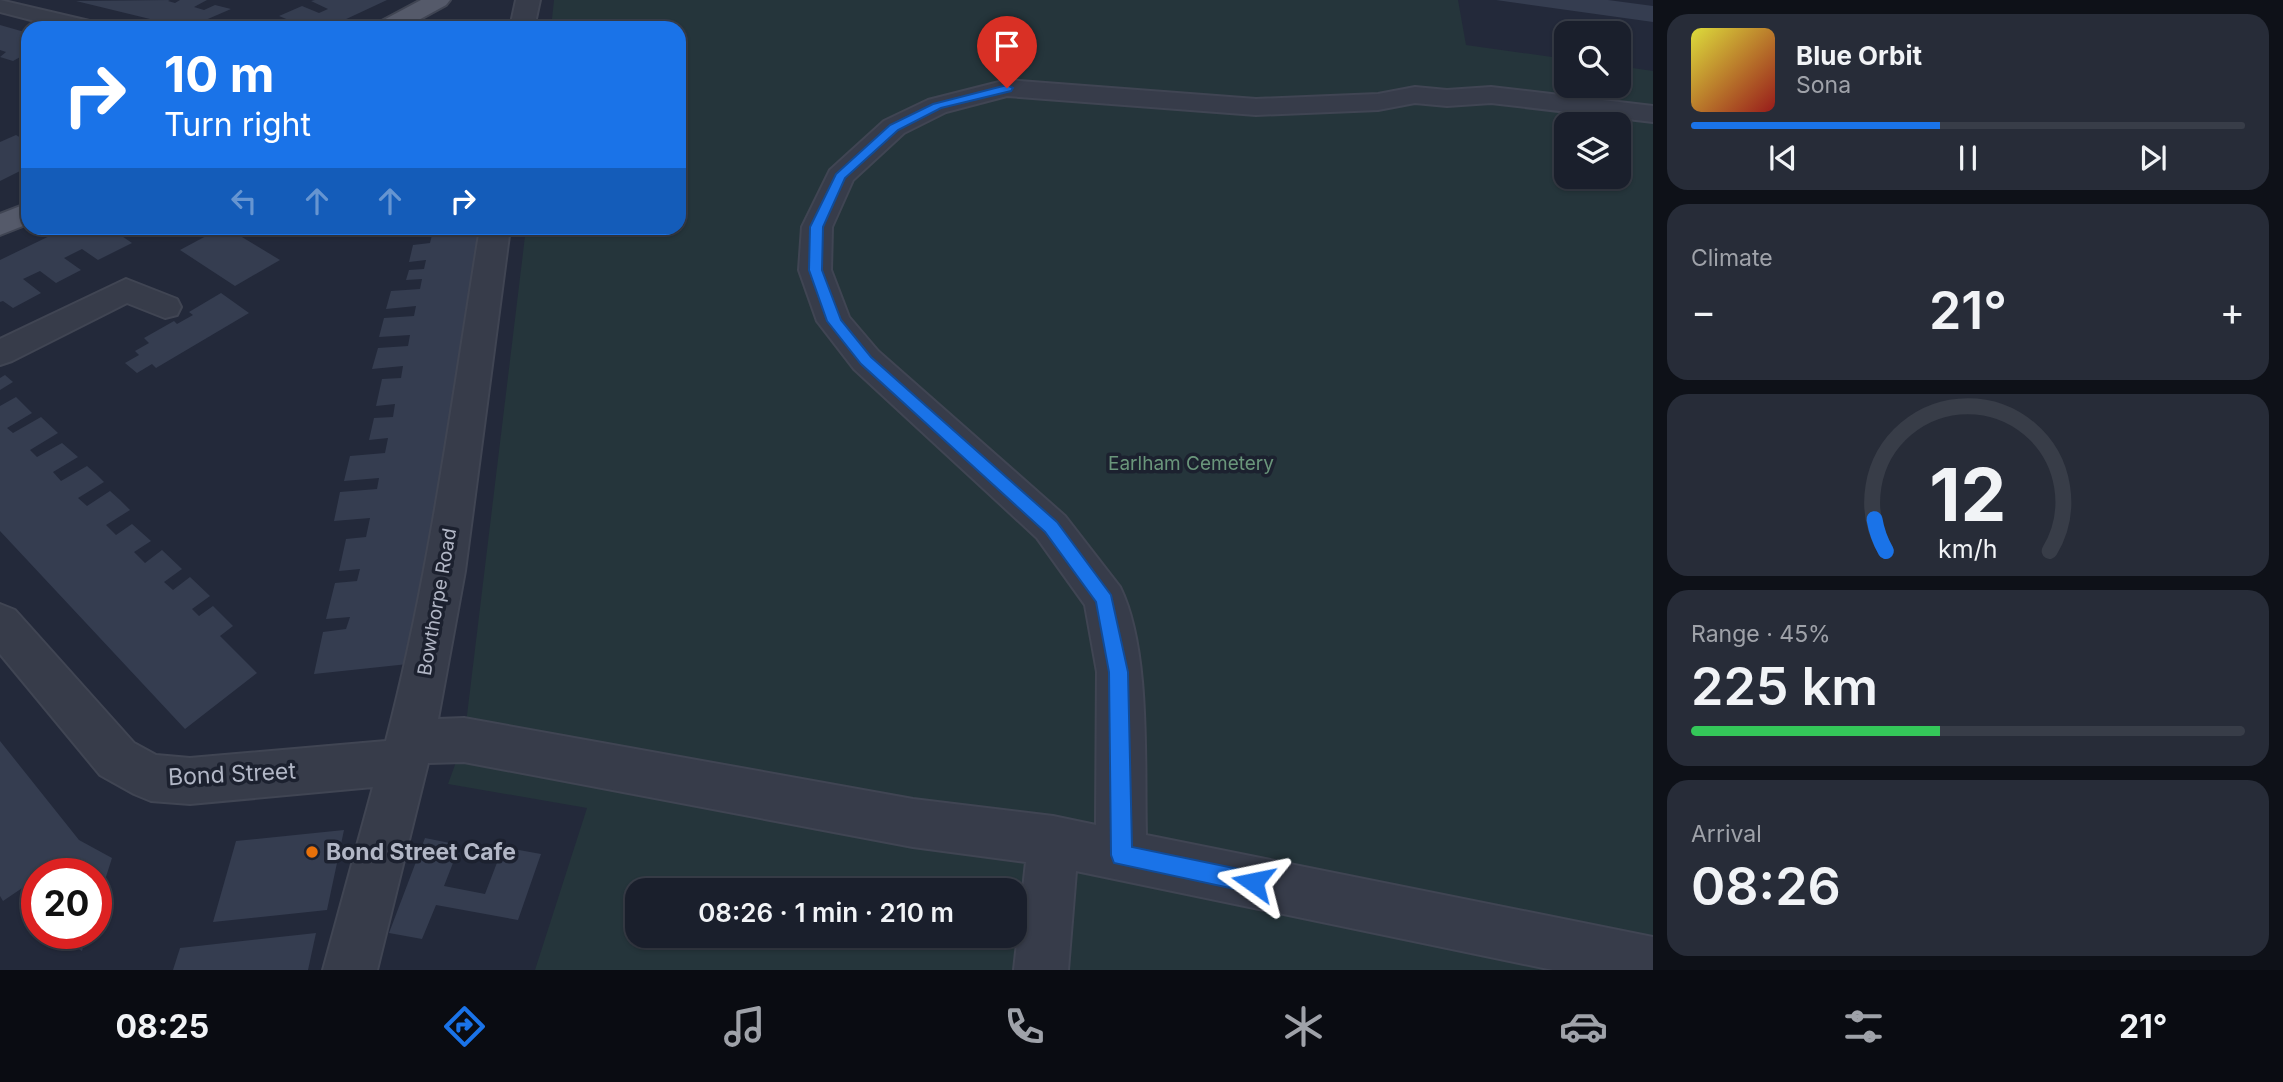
<!DOCTYPE html>
<meta charset="utf-8">
<style>
:root{--surface:#1a1f2c;--page:#272c38;--text:#f1f3f6;--muted:#9fa2a9;--line:#383d48;--accent:#1a73e8}
body{margin:0;font-family:Inter,sans-serif;background:var(--page);color:var(--text);height:100vh;display:flex;flex-direction:column;font-size:26px;white-space:nowrap}
*{box-sizing:border-box;margin:0}
p{font-size:23px;color:var(--muted)}
.icon{flex:none;width:38px;height:38px;fill:none;stroke:currentColor;stroke-width:2;stroke-linecap:round;stroke-linejoin:round}
.map{position:relative;flex:1;overflow:hidden}
.drawer{display:flex;flex-direction:column;gap:14px;padding:14px;background:#0e1118;width:630px}
.drawer>*{flex:none}
.guide{position:absolute;left:21px;top:21px;width:665px;height:214px;border-radius:21px;box-shadow:0 2px 5px #0004,0 0 0 2px var(--line);background:#1a73e8;color:#fff;overflow:hidden}
.controls{position:absolute;left:1554px;top:21px;display:grid;gap:14px}
.controls a{display:grid;place-items:center;width:77px;height:77px;border-radius:14px;background:var(--surface);box-shadow:0 2px 5px #0004,0 0 0 2px var(--line);font-size:35px}
.speed{position:absolute;left:21px;top:858px;display:flex;gap:14px;font-size:35px;font-weight:700;text-align:center}
.speed>*{display:grid;place-content:center;width:91px;height:91px;border-radius:50%;background:var(--surface);box-shadow:0 2px 5px #0004,0 0 0 2px var(--line);line-height:1}
.speed .limit{border:10px solid #d22;background:#fff;color:#111}
.pin{position:absolute;display:grid;place-items:center;width:60px;height:60px;color:#fff;margin:-72px -30px;border-radius:50% 50% 50% 0;rotate:-45deg;box-shadow:0 0 7px #0007}
.pin .icon{rotate:45deg}
.me{position:absolute;width:77px;margin:-38px;rotate:282deg;stroke-linejoin:round;filter:drop-shadow(0 0 5px #0008)}
.turn{display:flex;align-items:center;gap:24px;height:147px;padding:0 28px;font-size:32px}
.turn .icon{width:91px;height:91px;stroke-width:2.5}
.turn b{display:block;font-size:49px;line-height:60px}
.lanes{display:flex;align-items:center;height:66px;padding:0 28px;background:#0003;justify-content:center;gap:35px;direction:ltr}
.lanes .off{opacity:.35}
.big{font-size:52px;font-weight:600;line-height:1.1}
.drawer .widget{flex:1;display:flex;flex-direction:column;justify-content:center;gap:10px;min-width:0;padding:0 24px;border-radius:21px;background:var(--page)}
.drawer .dial{align-items:center;gap:0}
.dial svg{height:182px;overflow:visible;fill:none;stroke:var(--line);stroke-width:7;stroke-linecap:round;text-anchor:middle}
.dial text{fill:var(--text);stroke:none}
.song{display:flex;align-items:center;gap:21px}
.cover{width:84px;height:84px;border-radius:10px;background:linear-gradient(135deg,hsl(60 70% 55%),hsl(0 70% 35%))}
.played{height:7px;border-radius:4px;background:linear-gradient(90deg,var(--accent) 45%,var(--line) 45%)}
.keys{display:flex;justify-content:space-around;direction:ltr}
.heat{display:flex;justify-content:space-between;align-items:center;font-size:38px;direction:ltr}
.charge{height:10px;border-radius:5px;background:linear-gradient(90deg,#34c759 45%,var(--line) 0)}
.trip{position:absolute;left:625px;top:878px;width:402px;height:70px;border-radius:21px;background:var(--surface);box-shadow:0 2px 5px #0004,0 0 0 2px var(--line);font-weight:600;line-height:70px;text-align:center}
.tabs{display:flex;height:112px;justify-content:space-around;align-items:center;background:#0a0c12;color:var(--muted)}
.tabs .icon{width:49px;height:49px}
.tabs .on{color:var(--accent)}
.tabs b{font-size:32px;color:var(--text)}
main{display:flex;flex:1;min-height:0}
.map>svg:first-child{display:block}
.green{fill:#25353b;fill-rule:evenodd}
.building{fill:#353d50}
.lines{fill:none;stroke-linecap:round;stroke-linejoin:round}
.minor-casing{stroke:#404553;stroke-width:4}
.major-casing{stroke:#404553;stroke-width:4}
.minor{fill:#373c4a;fill-rule:evenodd}
.major{fill:#555a6a;fill-rule:evenodd}
.route{fill:#1a73e8;stroke:#114b97;stroke-width:2}
.food-dot{fill:#e8710a;stroke:#1c212f;stroke-width:2.5}
.labels{text-anchor:middle;dominant-baseline:central;stroke-width:7;stroke-linejoin:round;paint-order:stroke}
.park-label{font-size:19px;fill:#6a967b;stroke:#1c212f}
.street-label{font-size:19px;fill:#b2b7c6;stroke:#1c212f}
.near-street-label{font-size:23px;fill:#b2b7c6;stroke:#1c212f}
.near-poi-label{font-size:23px;font-weight:bold;fill:#b2b7c6;stroke:#1c212f;text-anchor:start}
</style>
<main>
<div class="map">
<svg width="1653" height="970" viewBox="0 0 1653 970">
<rect width="100%" height="100%" fill="#23293a"/>
<!-- green -->
<path class="green" d="M554,0H1458L1466,45L1566,59V86H1619V66L1653,71V970H535L587,808L448,784L464,740L526,228H679V28H551ZM1566,124H1619V177H1566ZM637,891H1015V936H637Z"/>
<!-- building -->
<g class="building">
<polygon points="170,0 168,1 175,3 180,0 207,0 194,7 204,10 215,5 231,9 187,28 76,1"/>
<polygon points="315,0 387,0 327,28 286,28 296,23 279,16 302,6 319,13 328,9 311,1"/>
<polygon points="1496,0 1608,0 1653,6 1653,22"/>
<polygon points="0,25 28,33 28,58 22,56 13,61 0,57 6,52 0,50"/>
<polygon points="16,135 28,142 28,167 0,181 0,142"/>
<polygon points="66,228 124,228 116,232 132,243 98,260 82,249 64,258 81,270 56,283 40,271 23,279 41,293 13,308 3,301 0,302 0,260"/>
<polygon points="132,228 161,228 144,236"/>
<polygon points="221,228 227,228 280,260 235,286 180,250"/>
<polygon points="417,228 481,228 408,664 314,674 323,632 346,629 350,617 326,619 335,583 357,581 360,569 339,571 346,539 366,537 370,518 334,521 340,492 377,489 379,478 344,481 350,456 385,453 388,438 369,440 374,418 393,417 395,404 376,406 382,379 401,378 403,366 372,369 378,348 408,346 410,335 379,337 384,318 414,316 416,306 386,309 391,291 420,289 422,279 406,280 409,270 424,269 426,260 409,262 413,245 430,243 432,235 415,236"/>
<polygon points="221,293 249,313 156,368 152,364 137,373 125,363 139,355 135,351 149,343 144,338 174,321 177,324 193,315 189,312"/>
<polygon points="5,375 13,382 0,390 0,378"/>
<polygon points="16,397 32,413 7,428 13,433 41,417 58,433 30,450 37,457 62,443 78,457 53,472 61,481 87,466 96,474 104,482 78,498 87,506 110,491 120,500 130,510 106,525 116,535 132,524 151,541 134,552 145,563 162,550 182,569 164,582 173,590 190,577 210,596 192,609 199,616 213,606 233,626 220,636 257,673 185,729 0,531 0,406"/>
<polygon points="0,741 79,840 112,858 97,905 96,873 37,873 37,878 3,901 0,896"/>
<polygon points="344,830 327,910 213,922 236,841"/>
<polygon points="425,838 460,845 444,886 485,894 503,847 541,854 518,920 436,905 422,939 389,933"/>
<polygon points="53,933 87,933 82,951"/>
<polygon points="316,933 308,970 173,970 180,948"/>
</g>
<g class="lines">
<!-- minor casing -->
<g class="minor-casing">
<g id="minor">
<polygon points="0,0 98,23 102,28 62,28 0,12"/>
<polygon points="516,0 540,0 534,28 510,28"/>
<path d="M1007,80L1256,99L1378,94L1415,87L1447,90L1491,87L1653,106V122L1491,103L1447,106L1415,103L1378,110L1256,115L1007,96L946,112L904,133L853,180L832,227L831,270L849,317L878,351L1065,516L1120,587C1151,650 1144,764 1146,835L1653,937V970H1553L1076,871L1068,970H1014L1026,862L913,847L464,762L428,763L377,970H323L373,787L190,804L151,801L134,794L100,775L0,654V604L15,610L134,743L156,755L190,758L386,741C430,573 452,399 480,228H510L465,571L438,719L464,718L913,799L1053,816L1096,825L1097,672L1085,605L1037,538L854,369L817,321L799,270L802,227L830,170L884,121L928,100Z"/>
<polygon points="126,279 177,299 181,307 177,315 165,318 127,303 12,361 0,365 0,339"/>
</g>
</g>
<!-- major casing -->
<g class="major-casing">
<g id="major">
<polygon points="421,0 450,0 446,5 404,28 374,28 378,23"/>
<polygon points="28,203 28,224 0,235 0,214"/>
</g>
</g>
<!-- minor -->
<use href="#minor" class="minor"/>
<!-- major -->
<use href="#major" class="major"/>
</g>
<!-- route -->
<polygon class="route" points="1007,85 1013,88 1011,91 941,108 898,130 845,178 823,227 822,270 841,320 871,357 1057,522 1111,595 1128,672 1132,847 1253,872 1261,875 1264,882 1261,890 1253,893 1114,863 1111,855 1109,672 1096,602 1045,532 861,364 827,321 809,270 810,227 836,174 890,125 933,104"/>
<!-- markers -->
<circle class="food-dot" cx="312" cy="852" r="7"/>
<g class="labels">
<!-- park labels -->
<g class="park-label">
<text x="1191" y="463">Earlham Cemetery</text>
</g>
<!-- street labels -->
<g class="street-label">
<text transform="translate(437 602) rotate(-80)">Bowthorpe Road</text>
</g>
<!-- near-street labels -->
<g class="near-street-label">
<text transform="translate(232 774) rotate(-3)">Bond Street</text>
</g>
<!-- near-poi labels -->
<g class="near-poi-label">
<text x="326" y="852">Bond Street Cafe</text>
</g>
</g>
</svg>
<div class="controls">
<a><svg class="icon" aria-label="search" viewBox="0 0 24 24"><circle cx="10" cy="10" r="6"/><path d="M15 15l6 6"/></svg></a>
<a><svg class="icon" aria-label="layers" viewBox="0 0 24 24"><path d="M12 4l9 5-9 5-9-5zM3 14l9 5 9-5"/></svg></a>
</div>
<div class="speed"><div class="limit">20</div></div>
<div class="pin" style="left:1007px;top:88px;background:#d93025"><svg class="icon" aria-label="arrive" viewBox="0 0 24 24"><path d="M6 21V4h12l-3 4 3 4H6"/></svg></div>
<svg class="me" style="left:1253px;top:882px" viewBox="-20 -20 40 40"><path d="M0-17L14 15 0 8-14 15z" fill="#1a73e8" stroke="#fff" stroke-width="4"/></svg>
<div class="trip">08:26 · 1 min · 210 m</div>
<div class="guide">
<div class="turn"><svg class="icon" aria-label="right" viewBox="0 0 24 24"><path d="M7 20v-9h11M14 6l5 5-5 5"/></svg><div><b>10 m</b>Turn right</div></div>
<div class="lanes"><svg class="icon off" aria-label="left" viewBox="0 0 24 24"><path d="M17 20v-9H6M10 6l-5 5 5 5"/></svg><svg class="icon off" aria-label="ahead" viewBox="0 0 24 24"><path d="M12 20V5M6 11l6-6 6 6"/></svg><svg class="icon off" aria-label="ahead" viewBox="0 0 24 24"><path d="M12 20V5M6 11l6-6 6 6"/></svg><svg class="icon" aria-label="right" viewBox="0 0 24 24"><path d="M7 20v-9h11M14 6l5 5-5 5"/></svg></div>
</div>
</div>
<section class="drawer">
<div class="widget">
<div class="song"><i class="cover"></i><div><b>Blue Orbit</b><p>Sona</p></div></div>
<div class="played"></div>
<div class="keys"><svg class="icon" aria-label="previous" viewBox="0 0 24 24"><path d="M18 5L8 12l10 7zM5 5v14"/></svg><svg class="icon" aria-label="pause" viewBox="0 0 24 24"><path d="M8 5v14M16 5v14"/></svg><svg class="icon" aria-label="next" viewBox="0 0 24 24"><path d="M6 5l10 7-10 7zM19 5v14"/></svg></div>
</div>
<div class="widget"><p>Climate</p>
<div class="heat"><a>−</a><b class="big">21°</b><a>+</a></div>
</div>
<div class="widget dial"><svg viewBox="0 0 100 80">
<path d="M14 69A42 42 0 1 1 86 69"/>
<path d="M14 69A42 42 0 0 1 9 55" stroke="#1a73e8"/>
<text x="50" y="56" font-size="32" font-weight="700">12</text>
<text x="50" y="72" font-size="11">km/h</text>
</svg></div>
<div class="widget"><p>Range · 45%</p><b class="big">225 km</b><div class="charge"></div></div>
<div class="widget"><p>Arrival</p><b class="big">08:26</b></div>
</section>
</main>
<nav class="tabs">
<b>08:25</b>
<svg class="icon on" aria-label="directions" viewBox="0 0 24 24"><path d="M12 3l9 9-9 9-9-9zM9 14v-3h6M13 9l2 2-2 2"/></svg>
<svg class="icon" aria-label="music" viewBox="0 0 24 24"><path d="M9 18V5l10-2v13"/><circle cx="6" cy="18" r="3"/><circle cx="16" cy="16" r="3"/></svg>
<svg class="icon" aria-label="phone" viewBox="0 0 24 24"><path d="M5 4h4l2 5-3 2q2 4 5 5l2-3 5 2v4C11 20 4 13 5 4z"/></svg>
<svg class="icon" aria-label="climate" viewBox="0 0 24 24"><path d="M12 3v18M4 7l16 10M4 17L20 7"/></svg>
<svg class="icon" aria-label="car" viewBox="0 0 24 24"><path d="M5 17H2v-5l4-1 3-4h7l3 4 3 1v5h-3M9 17h6M6 11h13"/><circle cx="7" cy="17" r="2"/><circle cx="17" cy="17" r="2"/></svg>
<svg class="icon" aria-label="filters" viewBox="0 0 24 24"><path d="M4 7h16M4 17h16"/><circle cx="9" cy="7" r="2"/><circle cx="15" cy="17" r="2"/></svg>
<b>21°</b>
</nav>
